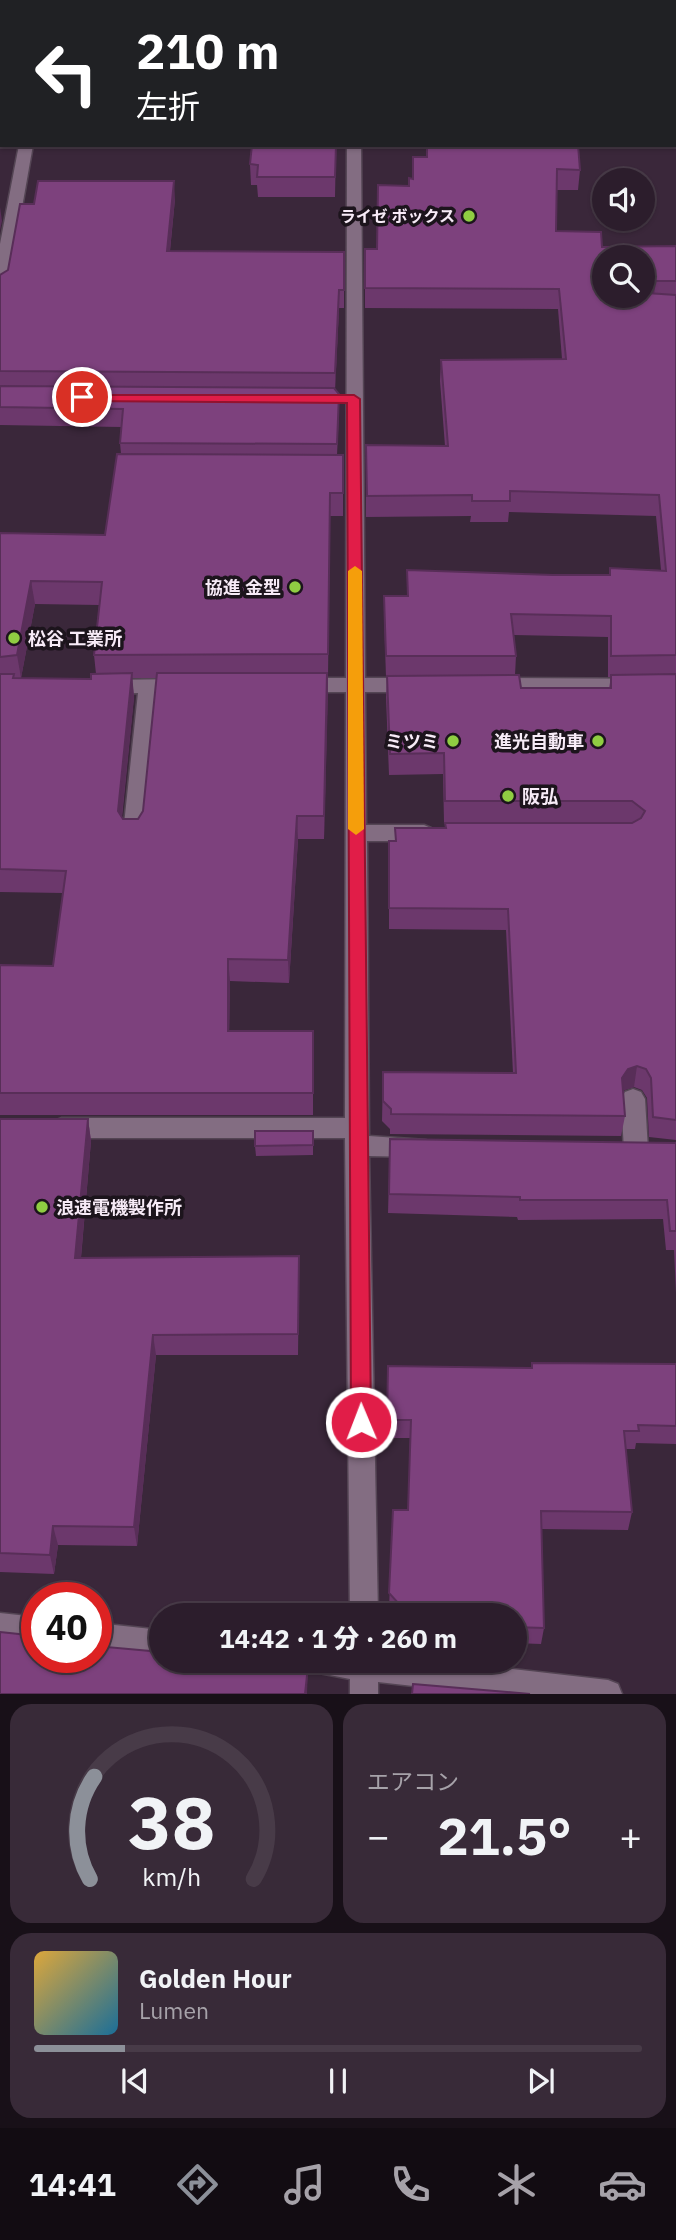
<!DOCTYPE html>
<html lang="ja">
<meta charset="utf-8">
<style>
:root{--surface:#2c1d2c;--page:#382a38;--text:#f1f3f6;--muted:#a6a2a9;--line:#483b48;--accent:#8c9099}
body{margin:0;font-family:"IBM Plex Sans","Noto Sans JP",sans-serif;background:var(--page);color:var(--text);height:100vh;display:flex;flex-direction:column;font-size:26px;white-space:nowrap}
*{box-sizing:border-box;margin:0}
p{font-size:23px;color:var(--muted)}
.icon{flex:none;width:38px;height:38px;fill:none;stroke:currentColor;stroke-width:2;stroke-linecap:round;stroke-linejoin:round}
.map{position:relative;height:1694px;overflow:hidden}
.drawer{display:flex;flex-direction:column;gap:10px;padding:10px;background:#181018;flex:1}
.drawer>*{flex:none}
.hud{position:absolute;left:0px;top:0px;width:677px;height:147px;box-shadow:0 2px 5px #0004,0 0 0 2px var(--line);background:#202124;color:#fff;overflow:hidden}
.tools{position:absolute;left:592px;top:168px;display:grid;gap:14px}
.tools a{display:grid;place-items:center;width:63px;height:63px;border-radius:50%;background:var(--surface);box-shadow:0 2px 5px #0004,0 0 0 2px var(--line);font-size:35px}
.speed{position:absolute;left:21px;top:1582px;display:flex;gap:14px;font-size:35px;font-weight:700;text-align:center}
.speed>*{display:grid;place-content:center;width:91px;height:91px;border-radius:50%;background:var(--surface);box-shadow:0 2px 5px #0004,0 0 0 2px var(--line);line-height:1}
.speed .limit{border:10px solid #d22;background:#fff;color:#111}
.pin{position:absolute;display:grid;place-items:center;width:60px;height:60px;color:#fff;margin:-30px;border:4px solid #fff;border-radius:50%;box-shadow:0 2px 7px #0007}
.me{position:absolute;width:77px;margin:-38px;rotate:359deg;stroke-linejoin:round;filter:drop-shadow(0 0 5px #0008)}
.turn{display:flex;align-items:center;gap:24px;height:147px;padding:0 21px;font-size:32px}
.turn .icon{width:91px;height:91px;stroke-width:2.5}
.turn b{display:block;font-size:49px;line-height:60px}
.big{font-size:52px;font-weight:800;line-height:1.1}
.drawer .tile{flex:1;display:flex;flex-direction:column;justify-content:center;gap:10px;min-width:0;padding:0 24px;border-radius:21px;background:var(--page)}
.drawer .dial{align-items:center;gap:0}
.dial svg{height:182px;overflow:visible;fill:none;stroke:var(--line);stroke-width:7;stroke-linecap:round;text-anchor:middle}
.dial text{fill:var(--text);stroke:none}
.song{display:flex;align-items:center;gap:21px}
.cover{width:84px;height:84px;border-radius:10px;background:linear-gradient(135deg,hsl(40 70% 55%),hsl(200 70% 35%))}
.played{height:7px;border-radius:4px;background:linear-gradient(90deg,var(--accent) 15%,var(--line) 15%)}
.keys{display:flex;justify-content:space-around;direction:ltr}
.heat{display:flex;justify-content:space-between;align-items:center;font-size:38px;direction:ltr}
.drawer .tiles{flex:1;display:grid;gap:10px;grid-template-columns:1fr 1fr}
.tile:last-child{grid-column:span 2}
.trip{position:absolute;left:149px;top:1603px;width:378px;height:70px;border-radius:35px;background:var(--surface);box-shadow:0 2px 5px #0004,0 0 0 2px var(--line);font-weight:800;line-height:70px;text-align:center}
.tab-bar{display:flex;height:112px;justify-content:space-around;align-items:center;background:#120c12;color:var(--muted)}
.tab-bar .icon{width:49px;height:49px}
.tab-bar .on{color:var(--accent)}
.tab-bar b{font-size:32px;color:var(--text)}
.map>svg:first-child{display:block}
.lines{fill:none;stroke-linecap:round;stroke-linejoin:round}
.minor-casing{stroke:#544554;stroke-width:3}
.minor{fill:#836d82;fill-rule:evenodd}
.wall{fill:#6c386c;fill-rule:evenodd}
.shaded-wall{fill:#582e58}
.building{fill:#7d417d;stroke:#582e58;stroke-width:2;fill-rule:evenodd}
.route{fill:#e11d48;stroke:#92132f;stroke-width:2}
.slow{fill:#f59e0b}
.poi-dot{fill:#8fcd42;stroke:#1c141c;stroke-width:2.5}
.labels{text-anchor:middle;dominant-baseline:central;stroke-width:7;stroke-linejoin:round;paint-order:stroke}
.far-poi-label{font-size:16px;font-weight:bold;fill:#f7ebf7;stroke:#1c141c;text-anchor:end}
.poi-label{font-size:18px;font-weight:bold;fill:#f7ebf7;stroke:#1c141c;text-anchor:end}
</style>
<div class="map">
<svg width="676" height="1694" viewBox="0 0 676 1694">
<rect width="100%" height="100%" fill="#3a273a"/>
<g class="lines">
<!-- minor casing -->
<g class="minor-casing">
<g id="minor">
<rect x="0" y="130" width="2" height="8"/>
<polygon points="19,145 33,145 8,287 0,292 0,244"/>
<polygon points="347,145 361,145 365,678 415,678 425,685 415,692 365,692 366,825 424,825 431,828 434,833 431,838 424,841 367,841 369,1136 426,1140 430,1147 426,1154 418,1157 369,1156 378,1615 350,1615 345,1138 62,1138 54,1135 50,1128 54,1121 62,1118 345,1118 346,692 300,692 290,685 300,678 346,678"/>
<polygon points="493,678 676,679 676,693 493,692 483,685"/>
<polygon points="184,679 194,686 191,691 157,693 143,834 140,839 126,839 123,834 138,693 104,694 94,687 104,680"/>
<polygon points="633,1089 641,1092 645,1099 648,1150 644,1157 636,1160 628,1157 624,1150 621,1099 625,1092"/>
<polygon points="0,1613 37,1617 37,1645 0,1641"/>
<polygon points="96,1623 161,1630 161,1658 96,1651"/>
<polygon points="305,1661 441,1661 608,1680 618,1684 622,1694 484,1694 378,1682 378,1694 350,1694 350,1679 309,1671"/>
</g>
</g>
<!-- minor -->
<use href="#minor" class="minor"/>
</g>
<!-- wall -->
<g class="wall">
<polygon points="0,0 2,2 2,100 0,100"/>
<polygon points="336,145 335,197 258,197 257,185 251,185 250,164"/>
<path d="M426,145H578L580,170L578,190H557L556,231L602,247L676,246V1140L649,1137L647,1098L642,1090L634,1087L624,1090L623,1091L625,1116L621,1136L390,1134V1129L382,1121L383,1072L513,1073L506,930L389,929V841H395V828H445L629,822H444L443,774L389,775L386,697L387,677H386L384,617V596H407V570L553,575H609L610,568L661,570L656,516L509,512L508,522H470L471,516L366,517V445L445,446L440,381L441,360L562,359L558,309L365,308V249H377L412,179L413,157H426ZM514,635L608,637V677H611L609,688H521L515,675L516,656Z"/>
<path d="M175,199L170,251L344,252V308H339L335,389L339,413L337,455H343V516H330L328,677L324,839H298L289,983L230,981L229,1031H313V1115H0V965L53,966L63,893L0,892V533L105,535L121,454L120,443L121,427L0,425V275L8,270L34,204ZM35,604L99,605L94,655L96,674L91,679L21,678ZM132,678H157L143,811L138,819H123L122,817L134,697Z"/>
<polygon points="0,1119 88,1119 91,1141 81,1258 299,1277 298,1355 156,1355 137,1546 58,1545 54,1574 0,1572"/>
<polygon points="313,1131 313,1155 256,1156 255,1146"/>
<polygon points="390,1139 676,1143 676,1293 674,1250 666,1250 663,1219 518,1220 517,1217 388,1213"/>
<polygon points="532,1363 676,1364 676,1444 636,1443 635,1449 626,1449 632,1512 628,1530 541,1529 544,1628 541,1644 514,1643 514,1615 394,1615 389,1609 393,1510 408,1510 410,1438 387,1438 388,1366 532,1368"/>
</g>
<!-- shaded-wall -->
<g class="shaded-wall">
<polygon points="174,181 175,199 168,269 167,251"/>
<polygon points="0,207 2,221 0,230"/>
<polygon points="656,281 653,301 645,288"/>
<polygon points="339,290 339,308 335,391 335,373"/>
<polygon points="31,581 35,604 21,678 17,655"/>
<polygon points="132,673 134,697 120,834 118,811"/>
<polygon points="327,673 328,697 324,839 324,816"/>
<polygon points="297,816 298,839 289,983 288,960"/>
<polygon points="228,959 230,981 229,1053 228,1031"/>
<polygon points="637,1066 634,1087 624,1090 619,1098 622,1078 628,1069"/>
<polygon points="88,1119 91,1141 79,1279 75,1258"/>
<polygon points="153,1335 156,1355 137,1546 134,1527"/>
<polygon points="53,1526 58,1545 54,1574 50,1555"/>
<polygon points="308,1666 307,1694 305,1694"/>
</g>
<!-- building -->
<g class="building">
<polygon points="0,0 568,0 568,2 2,2 2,81 0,81"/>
<polygon points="252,145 336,145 335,177 257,177 258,165 250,164"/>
<path d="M427,145H578L580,170L557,169L556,231L601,232L602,247L676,246V281H656L645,288L647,293L676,295V655L611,656V616L511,614L516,656H386L384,596H408L407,570L553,575H610V568L666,571L659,495L510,491V501H472V495L367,496L366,445L448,446L441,360L566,359L559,289L365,288V249H377L378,185L409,186V178L413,179V157H427ZM604,257H642V296H604Z"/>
<polygon points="38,181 174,181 167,251 344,252 344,290 339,290 335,373 0,371 0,275 8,270 20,204 34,204"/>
<polygon points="0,386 334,388 339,394 337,444 120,443 123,409 0,407"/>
<polygon points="117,454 343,455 343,493 330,493 328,654 94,655 102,582 31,581 17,655 0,657 0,533 105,535"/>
<polygon points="132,673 118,811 123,819 138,819 143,811 157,673 327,673 324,816 297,816 288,960 228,959 228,1031 313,1031 313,1093 0,1093 0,965 53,966 66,871 0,869 0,674 14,674 13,678 91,679 91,674"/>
<polygon points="676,674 676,1120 653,1117 651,1078 646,1069 637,1066 628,1069 622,1078 625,1116 391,1114 391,1109 383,1101 383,1072 516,1073 508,909 389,908 389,841 396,841 395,828 446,828 445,823 632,823 641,818 645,811 632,801 445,801 444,753 390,754 387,676 519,675 521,688 611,688 611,675"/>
<polygon points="0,1119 88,1119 75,1258 299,1256 298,1334 153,1335 134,1527 53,1526 50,1555 0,1553"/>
<polygon points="255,1131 313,1131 313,1145 255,1146"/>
<polygon points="390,1139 676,1143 676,1231 670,1231 667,1200 520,1200 520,1197 389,1194"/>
<polygon points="532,1363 676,1364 676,1426 638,1425 639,1431 624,1431 632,1512 541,1511 544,1628 514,1627 514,1615 409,1615 389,1593 393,1510 408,1510 411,1420 387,1420 388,1366 532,1368"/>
<polygon points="0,1632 37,1636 37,1657 96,1657 96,1646 161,1652 161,1661 256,1661 308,1666 305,1694 0,1694"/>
<polygon points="413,1684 530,1694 412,1694"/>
</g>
<!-- route -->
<polygon class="route" points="77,395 354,395 360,399 371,1422 368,1429 361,1431 354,1429 351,1422 347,403 82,401 75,397"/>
<!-- slow -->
<polygon class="slow" points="355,566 362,571 364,829 356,835 348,829 348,571"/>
<!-- markers -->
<g class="poi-dot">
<circle cx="469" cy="216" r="7"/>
<circle cx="295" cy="587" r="7"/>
<circle cx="14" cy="638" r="7"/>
<circle cx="453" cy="741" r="7"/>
<circle cx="598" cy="741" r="7"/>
<circle cx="508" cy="796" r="7"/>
<circle cx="42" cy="1207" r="7"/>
</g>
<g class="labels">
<!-- far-poi labels -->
<g class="far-poi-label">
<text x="455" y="216">ライゼ ボックス</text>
</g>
<!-- poi labels -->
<g class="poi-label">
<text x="281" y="587">協進 金型</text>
<text x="28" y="638" text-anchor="start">松谷 工業所</text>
<text x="439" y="741">ミツミ</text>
<text x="584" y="741">進光自動車</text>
<text x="522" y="796" text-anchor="start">阪弘</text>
<text x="56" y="1207" text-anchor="start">浪速電機製作所</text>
</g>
</g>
</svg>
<div class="tools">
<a><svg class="icon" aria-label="sound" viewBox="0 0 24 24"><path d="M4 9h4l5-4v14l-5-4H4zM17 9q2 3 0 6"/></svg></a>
<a><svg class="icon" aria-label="search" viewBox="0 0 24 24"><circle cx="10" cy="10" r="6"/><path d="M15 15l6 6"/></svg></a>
</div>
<div class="speed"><div class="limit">40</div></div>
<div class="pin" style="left:82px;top:397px;background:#d93025"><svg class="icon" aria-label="arrive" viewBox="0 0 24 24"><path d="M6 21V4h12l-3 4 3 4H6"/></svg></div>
<svg class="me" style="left:361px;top:1422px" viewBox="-20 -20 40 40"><circle r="17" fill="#e11d48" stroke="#fff" stroke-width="3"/><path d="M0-11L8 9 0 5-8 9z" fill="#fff"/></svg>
<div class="trip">14:42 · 1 分 · 260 m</div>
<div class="hud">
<div class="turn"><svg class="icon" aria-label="left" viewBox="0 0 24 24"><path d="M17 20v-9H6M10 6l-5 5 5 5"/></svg><div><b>210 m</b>左折</div></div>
</div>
</div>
<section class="drawer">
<div class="tiles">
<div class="tile dial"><svg viewBox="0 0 100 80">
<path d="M14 69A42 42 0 1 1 86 69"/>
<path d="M14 69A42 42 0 0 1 16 24" stroke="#8c9099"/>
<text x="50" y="56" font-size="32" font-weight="700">38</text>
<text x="50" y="72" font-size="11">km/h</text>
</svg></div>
<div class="tile"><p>エアコン</p>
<div class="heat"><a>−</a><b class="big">21.5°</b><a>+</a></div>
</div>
<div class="tile">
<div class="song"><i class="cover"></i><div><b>Golden Hour</b><p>Lumen</p></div></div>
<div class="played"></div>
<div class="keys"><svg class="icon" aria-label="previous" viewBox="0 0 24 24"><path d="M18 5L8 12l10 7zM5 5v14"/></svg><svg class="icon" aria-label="pause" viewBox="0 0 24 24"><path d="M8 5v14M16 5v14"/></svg><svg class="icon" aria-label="next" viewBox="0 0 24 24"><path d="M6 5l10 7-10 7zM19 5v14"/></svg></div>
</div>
</div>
</section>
<nav class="tab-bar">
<b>14:41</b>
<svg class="icon on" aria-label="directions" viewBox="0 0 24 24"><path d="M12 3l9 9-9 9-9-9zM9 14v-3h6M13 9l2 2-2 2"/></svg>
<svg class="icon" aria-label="music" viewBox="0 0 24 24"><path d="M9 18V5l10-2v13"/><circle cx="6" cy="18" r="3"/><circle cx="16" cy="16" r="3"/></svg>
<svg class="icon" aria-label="phone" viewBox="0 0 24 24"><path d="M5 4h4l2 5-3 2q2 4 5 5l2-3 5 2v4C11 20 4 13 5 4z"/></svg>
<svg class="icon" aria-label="climate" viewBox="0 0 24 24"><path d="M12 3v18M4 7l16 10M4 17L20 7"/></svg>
<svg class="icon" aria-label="car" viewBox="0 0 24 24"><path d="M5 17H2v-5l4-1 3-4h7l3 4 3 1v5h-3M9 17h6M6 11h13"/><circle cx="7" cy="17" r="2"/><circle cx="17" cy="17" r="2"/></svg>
</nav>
